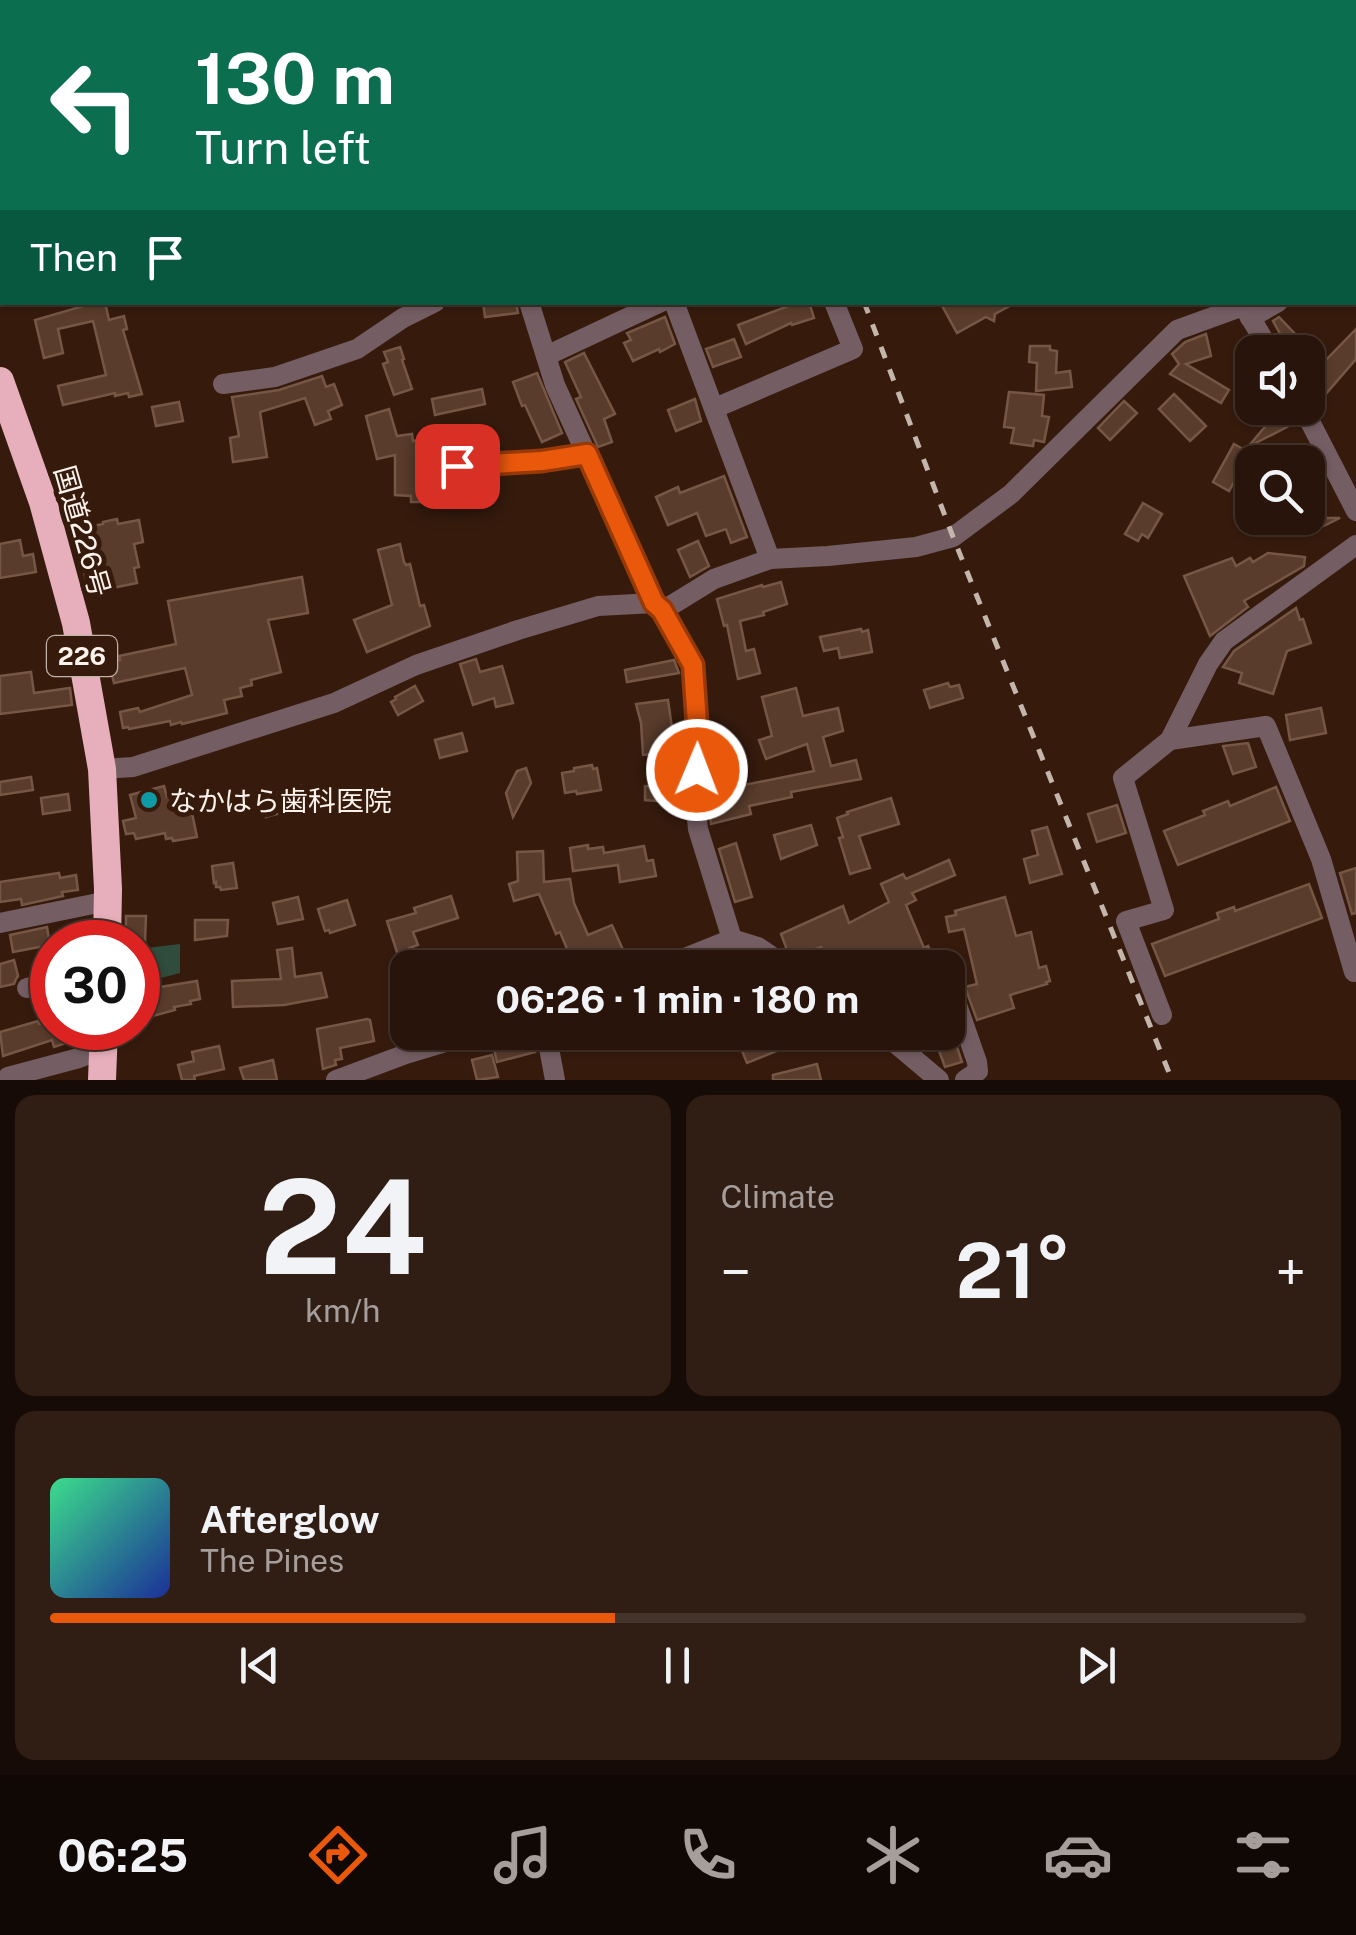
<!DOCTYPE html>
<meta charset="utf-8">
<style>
:root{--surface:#28140a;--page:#301d13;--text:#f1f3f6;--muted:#a59e9c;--line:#44332b;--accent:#ea580c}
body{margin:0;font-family:"Public Sans","Noto Sans JP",sans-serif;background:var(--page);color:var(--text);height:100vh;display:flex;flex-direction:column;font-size:38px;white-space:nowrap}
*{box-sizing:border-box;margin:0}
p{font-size:32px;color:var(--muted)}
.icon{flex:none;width:55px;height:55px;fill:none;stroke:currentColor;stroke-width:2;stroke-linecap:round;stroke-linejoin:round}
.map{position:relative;height:1080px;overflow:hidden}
.drawer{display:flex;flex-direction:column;gap:15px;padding:15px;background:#160b06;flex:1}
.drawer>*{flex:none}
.banner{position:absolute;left:0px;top:0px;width:1358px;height:305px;box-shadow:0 2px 8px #0004,0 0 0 2px var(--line);background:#0b6e4f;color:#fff;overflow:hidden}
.controls{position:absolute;left:1235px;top:335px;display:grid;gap:20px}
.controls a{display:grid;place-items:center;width:90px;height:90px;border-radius:20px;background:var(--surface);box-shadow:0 2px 8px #0004,0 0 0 2px var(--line);font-size:50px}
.speed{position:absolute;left:30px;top:920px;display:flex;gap:20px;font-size:50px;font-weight:700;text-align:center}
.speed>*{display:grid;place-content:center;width:130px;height:130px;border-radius:50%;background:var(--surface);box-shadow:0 2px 8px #0004,0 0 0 2px var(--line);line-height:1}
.speed .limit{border:15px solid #d22;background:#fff;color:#111}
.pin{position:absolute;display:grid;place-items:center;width:85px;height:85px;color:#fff;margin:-42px;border-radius:20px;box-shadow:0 5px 15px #0006}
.me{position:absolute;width:110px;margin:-55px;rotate:1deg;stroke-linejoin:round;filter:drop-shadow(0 0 8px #0008)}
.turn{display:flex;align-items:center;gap:35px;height:210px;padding:0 30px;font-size:45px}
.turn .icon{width:130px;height:130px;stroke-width:2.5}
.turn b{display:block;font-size:70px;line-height:85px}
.then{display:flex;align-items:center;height:95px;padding:0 30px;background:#0003;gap:20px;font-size:38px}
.big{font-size:75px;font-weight:700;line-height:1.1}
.drawer .card{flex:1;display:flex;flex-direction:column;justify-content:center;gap:15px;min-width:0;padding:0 35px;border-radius:20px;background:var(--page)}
.drawer .dial{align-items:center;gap:0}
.dial b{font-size:130px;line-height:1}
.song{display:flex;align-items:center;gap:30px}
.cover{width:120px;height:120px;border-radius:15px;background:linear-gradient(135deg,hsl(150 70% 55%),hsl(230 70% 35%))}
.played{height:10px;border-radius:5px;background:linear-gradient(90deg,var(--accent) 45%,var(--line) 45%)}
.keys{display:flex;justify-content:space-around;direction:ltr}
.heat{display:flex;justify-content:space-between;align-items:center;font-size:55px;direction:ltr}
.drawer .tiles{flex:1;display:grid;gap:15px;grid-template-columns:1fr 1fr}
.card:last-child{grid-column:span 2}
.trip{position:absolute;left:390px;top:950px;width:575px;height:100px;border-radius:20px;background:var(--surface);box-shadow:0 2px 8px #0004,0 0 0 2px var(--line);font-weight:700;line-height:100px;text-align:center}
.menu{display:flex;height:160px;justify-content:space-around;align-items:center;background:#100804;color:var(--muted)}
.menu .icon{width:70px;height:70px}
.menu .on{color:var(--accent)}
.menu b{font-size:45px;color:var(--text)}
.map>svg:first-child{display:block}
.green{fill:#304c3d}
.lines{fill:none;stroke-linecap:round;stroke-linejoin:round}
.stream{stroke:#21646d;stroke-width:5}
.building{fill:#593c2b;stroke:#765746;stroke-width:2.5}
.minor{stroke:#745e63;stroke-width:20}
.highway{stroke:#e7afbc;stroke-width:28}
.rail{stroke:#c5b6ad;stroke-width:5;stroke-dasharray:12 12;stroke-linecap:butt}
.route-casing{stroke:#983908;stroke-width:25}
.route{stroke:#ea580c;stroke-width:18}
.culture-dot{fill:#0f9aa8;stroke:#361b0d;stroke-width:4}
.labels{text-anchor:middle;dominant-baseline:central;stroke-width:10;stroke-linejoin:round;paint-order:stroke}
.shield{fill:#361b0d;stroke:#c1b2a9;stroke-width:2.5}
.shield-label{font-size:25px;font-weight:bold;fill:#fdf2ec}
.street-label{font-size:28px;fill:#fdf2ec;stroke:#361b0d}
.poi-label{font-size:28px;fill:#fdf2ec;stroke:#361b0d;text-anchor:start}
</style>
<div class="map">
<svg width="1356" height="1080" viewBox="0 0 1356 1080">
<rect width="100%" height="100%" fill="#361b0d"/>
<!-- green -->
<polygon class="green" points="180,944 180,973 138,984 138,949"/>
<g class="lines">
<!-- stream -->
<g class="stream">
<polyline points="746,2 757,0"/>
<polyline points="0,180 2,180"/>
</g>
</g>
<!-- building -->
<g class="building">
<polygon points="97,302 105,302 109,320 124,316 127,329 123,330 142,394 129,397 128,393 115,396 115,393 63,405 58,386 106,375 93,321 58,329 63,353 44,358 35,320"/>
<polygon points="483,302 516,302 518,313 485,317"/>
<polygon points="799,302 809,302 814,318 792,325 791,323 746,344 738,325"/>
<polygon points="940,302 1017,302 995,314 994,321 986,317 957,333"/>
<polygon points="665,317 675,344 660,352 659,349 633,361 624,343 631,340 627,333"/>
<polygon points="1279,317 1323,363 1356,329 1356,359 1318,403 1308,385 1308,352 1290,352 1273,321"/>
<polygon points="1206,334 1211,356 1186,364 1229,390 1221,403 1170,374 1179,364 1172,354 1185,342"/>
<polygon points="734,339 741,357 713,367 706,349"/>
<polygon points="1030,346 1050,346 1050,350 1057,351 1056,373 1070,371 1072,387 1036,391 1037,363 1029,362"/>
<polygon points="400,347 404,359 402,360 412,389 394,395 383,364 388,362 384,352"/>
<polygon points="584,353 615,414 604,419 612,442 598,447 576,399 581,397 565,362"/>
<polygon points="537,373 562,433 542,442 525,405 522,406 513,382"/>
<polygon points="322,376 326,387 334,384 342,405 328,411 331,419 315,425 305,398 260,412 267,457 233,462 230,438 239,436 232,397 279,390"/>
<polygon points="482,389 485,404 435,415 432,399"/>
<polygon points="1009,392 1044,395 1042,416 1049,417 1044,442 1034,440 1033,446 1011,443 1014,428 1004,427"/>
<polygon points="1174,394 1206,426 1190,441 1159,409"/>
<polygon points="695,399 701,421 676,431 668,410"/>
<polygon points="1124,401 1137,413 1110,440 1098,428"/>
<polygon points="179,402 183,421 156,426 152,407"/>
<polygon points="389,409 397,436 412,434 413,441 451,435 454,453 447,457 432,460 431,502 411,502 411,496 395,495 395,455 377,459 366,416"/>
<polygon points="1284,411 1289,426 1248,447 1273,417"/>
<polygon points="1234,444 1250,453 1229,491 1213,482"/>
<polygon points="724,476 747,537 731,543 726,529 706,536 697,513 668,525 656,497 678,487 680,493"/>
<polygon points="1308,491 1321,518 1340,518 1305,535 1297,518 1308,518"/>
<polygon points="1143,503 1162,514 1148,538 1142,534 1138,541 1125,534"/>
<polygon points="117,519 118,524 139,520 143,542 134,544 139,567 134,568 137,583 112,588 110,578 86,582 77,529 103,524 103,522"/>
<polygon points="20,540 23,556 33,554 36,572 0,578 0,544"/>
<polygon points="698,541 709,566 690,577 678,550"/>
<polygon points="400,544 404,562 406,565 410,564 420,606 424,605 430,626 367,652 354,620 392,605 378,550"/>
<polygon points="1268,553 1305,557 1304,566 1244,601 1248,607 1210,636 1184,576 1232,558 1236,566 1250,558 1253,562"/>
<polygon points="302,577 308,613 268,620 281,672 251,680 252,685 240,688 242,696 224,700 227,713 182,724 181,722 171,725 170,721 129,729 128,727 123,728 120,712 138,708 140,712 192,695 185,668 114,683 109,662 120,660 119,656 176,644 168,601"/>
<polygon points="781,582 787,604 763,612 764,615 740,621 746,651 754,649 760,673 738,679 727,625 724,626 717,599 762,585 763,587"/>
<polygon points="1296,608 1300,620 1303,619 1311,643 1287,651 1273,694 1239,683 1242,673 1223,667 1234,651"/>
<polygon points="861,629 862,632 868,630 872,652 840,658 838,648 824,651 820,637"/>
<polygon points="476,659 480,672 502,666 513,703 496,707 494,698 473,705 460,664"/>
<polygon points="674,660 679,673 627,682 625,670"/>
<polygon points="31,672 34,693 70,688 72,705 0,714 0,676"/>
<polygon points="948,683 950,687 959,685 963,698 930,708 924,690"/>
<polygon points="415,686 423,701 398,715 391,702 396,699 395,697"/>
<polygon points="796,688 803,716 838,708 843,731 823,737 831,766 856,760 861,779 791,792 792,797 749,806 751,814 711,824 709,806 732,800 729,788 814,771 807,744 766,759 759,740 772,736 762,697"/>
<polygon points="668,700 674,742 682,743 681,803 645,800 645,786 663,787 664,753 643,755 641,723 636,704"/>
<polygon points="1321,708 1326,733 1290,740 1286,715"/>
<polygon points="462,733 467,751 440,758 435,740"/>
<polygon points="1248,743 1256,767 1233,774 1223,746"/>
<polygon points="592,765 593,769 597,768 601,790 577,794 576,791 565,793 562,773 574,771 574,768"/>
<polygon points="526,768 531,783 513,817 506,793 517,771"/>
<polygon points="31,777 33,790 0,795 0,782"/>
<polygon points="164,786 167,797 188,790 193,802 190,803 197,837 173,841 172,838 166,839 165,833 136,839 134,833 126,834 123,821 136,818 130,795"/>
<polygon points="301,786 306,806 266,817 261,797"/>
<polygon points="1276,787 1290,821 1178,865 1164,831 1205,815 1203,811 1228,801 1230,806"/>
<polygon points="68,794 70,810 43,814 41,798"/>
<polygon points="891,798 899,824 859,836 870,868 850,874 839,838 843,837 837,818 848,814 847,812"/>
<polygon points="1117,805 1126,833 1097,842 1088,814"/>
<polygon points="811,825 817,845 781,859 774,835"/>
<polygon points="1047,827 1062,874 1030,883 1024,859 1038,855 1032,831"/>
<polygon points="736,843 752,897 735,902 719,849"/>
<polygon points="588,845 588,849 603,847 604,853 644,846 647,861 653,860 656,876 620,882 618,865 573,871 570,848"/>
<polygon points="543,851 544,882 570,879 574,903 588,935 612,925 624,952 599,962 601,968 575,968 560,932 556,934 539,894 514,901 509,884 518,881 517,852"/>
<polygon points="949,860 955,875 912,893 916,900 906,905 924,948 928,946 939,968 829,968 821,947 796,956 787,950 781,934 843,906 849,923 889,902 881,884 903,874 906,879"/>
<polygon points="233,863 237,888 221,890 220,887 216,887 216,882 214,883 212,866"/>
<polygon points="1356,868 1356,913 1352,914 1340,873"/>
<polygon points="59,873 60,878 76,875 78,890 62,892 63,896 22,905 21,899 0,902 0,882"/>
<polygon points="1309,884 1322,918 1165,976 1152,944 1219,919 1217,913 1234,907 1235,911"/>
<polygon points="451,896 458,918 413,932 418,945 409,948 416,968 402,968 387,921 416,913 414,908"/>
<polygon points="298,897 303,919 278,924 273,903"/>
<polygon points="1005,897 1016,936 1031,932 1039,968 1046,966 1050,981 1046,982 1047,984 1010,995 1014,1008 977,1020 965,987 977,984 964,929 949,932 946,917 956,915 955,911"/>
<polygon points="347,900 355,925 330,933 329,930 325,931 318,909"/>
<polygon points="126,916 146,916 145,942 126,942"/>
<polygon points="195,920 228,920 227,936 195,940"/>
<polygon points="47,927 50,945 13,952 10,935"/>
<polygon points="292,948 295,977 321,973 327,997 284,1005 233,1007 232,981 281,979 277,950"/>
<polygon points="14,960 18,976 16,979 14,984 0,987 0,964"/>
<polygon points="197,981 200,999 190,1001 191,1004 174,1007 175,1010 138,1020 138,994 154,988"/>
<polygon points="367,1019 370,1020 374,1041 340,1048 342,1059 335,1060 336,1065 323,1069 317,1029"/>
<polygon points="52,1020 52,1028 80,1028 81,1032 77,1033 79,1039 54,1047 52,1040 3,1056 0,1032 38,1021 39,1024"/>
<polygon points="951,1029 962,1062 945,1067 938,1048 935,1049 930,1035 948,1032 948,1030"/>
<polygon points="522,1032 530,1032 535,1052 497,1062 492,1041"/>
<polygon points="784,1032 821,1033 747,1063 742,1051"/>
<polygon points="219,1046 224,1069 194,1076 195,1080 182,1080 178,1065 194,1061 192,1052"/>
<polygon points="492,1055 498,1077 477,1080 472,1060"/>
<polygon points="273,1060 277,1080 244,1080 240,1068"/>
<polygon points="817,1064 821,1080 773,1080 773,1075"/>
</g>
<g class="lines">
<!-- minor -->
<g class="minor">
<polyline points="302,0 303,2"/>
<polyline points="1057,0 1058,2"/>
<polyline points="794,2 802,0"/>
<polyline points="0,196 2,195"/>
<polyline points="1355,266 1356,267"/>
<polyline points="529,302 555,385 654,603 662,611 693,665 698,738 695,801 698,829 732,939 758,947 789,968"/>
<polyline points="674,302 770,559"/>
<polyline points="1241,302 1271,352"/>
<polyline points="1250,318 1278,302"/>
<polyline points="546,356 661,302"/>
<polyline points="223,384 275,377 357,349 403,318 435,302"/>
<polyline points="715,408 853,349 834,302"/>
<polyline points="1303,408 1356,511"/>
<polyline points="457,466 542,461 587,454"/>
<polyline points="662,611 714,579 770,559 828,556 916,547 953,537 1011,494 1177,330 1243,306"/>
<polyline points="1170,740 1266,726 1321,859 1354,972"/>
<polyline points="102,769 133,767 334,703 416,665 518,630 598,606 654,603"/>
<polyline points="0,923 108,901"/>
<polyline points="660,968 732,939"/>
<polyline points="950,985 977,1062 978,1071 965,1080"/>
<polyline points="27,988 52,982"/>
<polyline points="1162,1015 1126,921 1164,910 1123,778 1170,740 1208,664 1224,641 1356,545"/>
<polyline points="546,1032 555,1080"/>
<polyline points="882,1032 939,1080"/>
<polyline points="740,1038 754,1032"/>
<polyline points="8,1077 79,1058 103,1048"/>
<polyline points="336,1080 406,1054 479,1032"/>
</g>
<!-- highway -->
<g class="highway">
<polyline points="0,381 43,502 76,623 102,769 108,889 107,942"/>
<polyline points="102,1080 104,1028"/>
</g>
<!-- rail -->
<g class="rail">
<polyline points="727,0 728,2"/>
<polyline points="864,302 953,537 1172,1080"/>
</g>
</g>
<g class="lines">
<!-- route casing -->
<g class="route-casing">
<polyline id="route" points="457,466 542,461 587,454 654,603 662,610 693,665 698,738 697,770"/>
</g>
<!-- route -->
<use href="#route" class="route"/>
</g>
<!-- markers -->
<circle class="culture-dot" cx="149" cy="800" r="10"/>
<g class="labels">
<!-- shield labels -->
<rect class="shield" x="47" y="636" width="70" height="40" rx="8"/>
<g class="shield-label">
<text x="82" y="656">226</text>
</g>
<!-- street labels -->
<g class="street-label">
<text transform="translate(83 531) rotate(74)">国道226号</text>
</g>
<!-- poi labels -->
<g class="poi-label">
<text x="169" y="800">なかはら歯科医院</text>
</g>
</g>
</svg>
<div class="controls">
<a><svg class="icon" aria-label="sound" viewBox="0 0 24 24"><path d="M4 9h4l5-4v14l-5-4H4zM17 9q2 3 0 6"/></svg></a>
<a><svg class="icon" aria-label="search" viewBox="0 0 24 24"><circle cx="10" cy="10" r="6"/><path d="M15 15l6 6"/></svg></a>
</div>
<div class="speed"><div class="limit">30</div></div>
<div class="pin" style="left:457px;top:466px;background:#d93025"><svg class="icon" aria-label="arrive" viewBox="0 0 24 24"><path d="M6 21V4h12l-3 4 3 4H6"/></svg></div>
<svg class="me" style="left:697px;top:770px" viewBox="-20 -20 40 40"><circle r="17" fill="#ea580c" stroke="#fff" stroke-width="3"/><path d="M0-11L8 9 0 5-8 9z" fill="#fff"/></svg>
<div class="trip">06:26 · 1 min · 180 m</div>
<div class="banner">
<div class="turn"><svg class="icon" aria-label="left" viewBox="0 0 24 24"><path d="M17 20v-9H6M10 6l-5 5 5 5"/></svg><div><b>130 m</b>Turn left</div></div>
<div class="then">Then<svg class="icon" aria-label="arrive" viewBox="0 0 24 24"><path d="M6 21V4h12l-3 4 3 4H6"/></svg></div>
</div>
</div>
<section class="drawer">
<div class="tiles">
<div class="card dial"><b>24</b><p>km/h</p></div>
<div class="card"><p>Climate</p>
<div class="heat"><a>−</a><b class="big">21°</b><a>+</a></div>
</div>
<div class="card">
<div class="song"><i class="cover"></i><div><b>Afterglow</b><p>The Pines</p></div></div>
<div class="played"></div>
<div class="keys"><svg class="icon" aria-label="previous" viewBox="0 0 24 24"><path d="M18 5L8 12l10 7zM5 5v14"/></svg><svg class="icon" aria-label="pause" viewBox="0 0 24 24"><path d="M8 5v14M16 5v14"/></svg><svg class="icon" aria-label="next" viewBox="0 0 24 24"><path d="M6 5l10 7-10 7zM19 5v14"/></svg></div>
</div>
</div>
</section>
<nav class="menu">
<b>06:25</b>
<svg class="icon on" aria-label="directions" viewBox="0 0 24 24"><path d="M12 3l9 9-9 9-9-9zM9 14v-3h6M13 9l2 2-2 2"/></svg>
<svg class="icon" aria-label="music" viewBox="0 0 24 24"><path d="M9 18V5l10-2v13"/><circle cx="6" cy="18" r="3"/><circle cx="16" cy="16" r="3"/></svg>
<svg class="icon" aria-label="phone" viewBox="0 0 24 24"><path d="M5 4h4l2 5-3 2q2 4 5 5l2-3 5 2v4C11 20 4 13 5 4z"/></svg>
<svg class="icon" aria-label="climate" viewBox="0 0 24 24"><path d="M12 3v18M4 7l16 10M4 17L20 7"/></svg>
<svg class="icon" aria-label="car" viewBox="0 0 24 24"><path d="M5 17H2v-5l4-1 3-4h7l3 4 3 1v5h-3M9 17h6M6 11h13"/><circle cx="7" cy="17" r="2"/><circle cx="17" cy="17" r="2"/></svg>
<svg class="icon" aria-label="filters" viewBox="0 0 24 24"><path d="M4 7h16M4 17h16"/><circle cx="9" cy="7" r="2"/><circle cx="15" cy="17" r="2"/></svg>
</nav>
